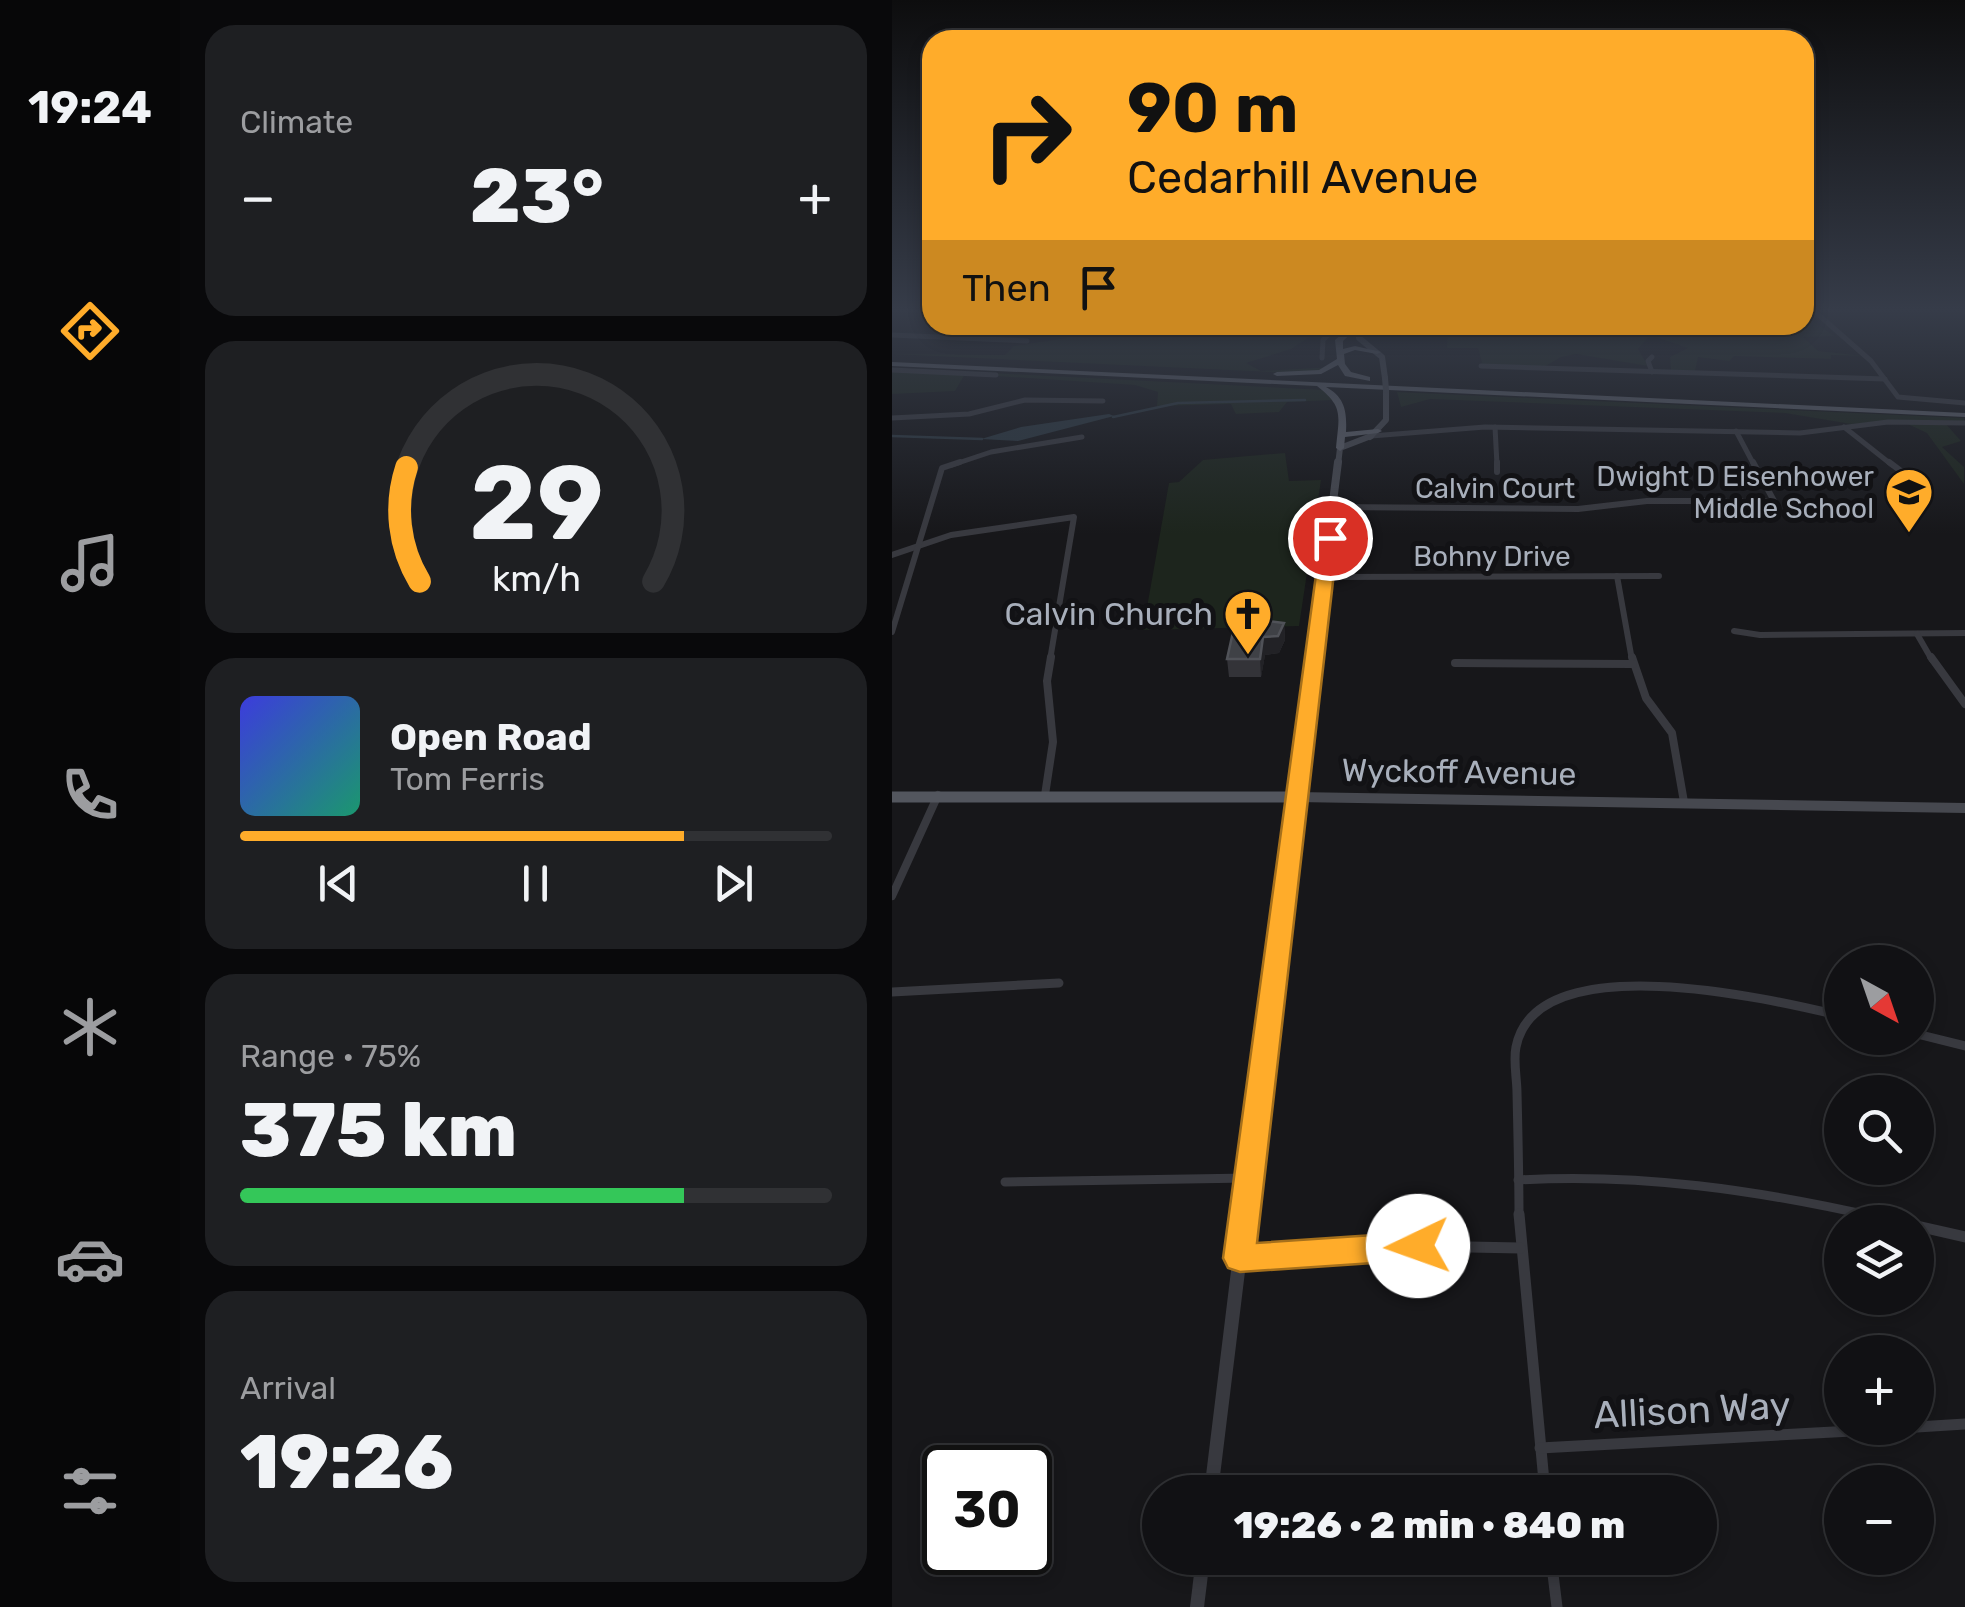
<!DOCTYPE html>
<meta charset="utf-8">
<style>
:root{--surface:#111114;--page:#1e1f22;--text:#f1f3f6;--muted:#9c9da0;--line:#303134;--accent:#ffac2a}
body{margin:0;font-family:Rubik,sans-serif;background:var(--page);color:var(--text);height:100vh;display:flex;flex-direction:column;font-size:38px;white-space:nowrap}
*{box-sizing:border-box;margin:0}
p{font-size:32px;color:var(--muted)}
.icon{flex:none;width:55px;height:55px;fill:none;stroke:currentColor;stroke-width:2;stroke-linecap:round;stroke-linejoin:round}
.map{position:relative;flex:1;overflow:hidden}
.side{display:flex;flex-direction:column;gap:25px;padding:25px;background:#09090b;width:712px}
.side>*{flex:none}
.top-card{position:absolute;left:30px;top:30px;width:892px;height:305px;border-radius:30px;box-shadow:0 5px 15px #0003,0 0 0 2px var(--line);background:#ffac2a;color:#111;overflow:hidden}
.needle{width:65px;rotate:140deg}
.fabs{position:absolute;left:932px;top:945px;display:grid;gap:20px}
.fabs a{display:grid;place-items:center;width:110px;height:110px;border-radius:50%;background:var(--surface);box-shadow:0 5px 15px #0003,0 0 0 2px var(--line);font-size:50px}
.speed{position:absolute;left:30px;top:1445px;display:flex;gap:20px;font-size:50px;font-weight:700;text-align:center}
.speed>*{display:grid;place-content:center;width:130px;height:130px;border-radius:50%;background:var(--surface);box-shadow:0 5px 15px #0003,0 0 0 2px var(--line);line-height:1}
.speed .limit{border:5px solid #111;border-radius:15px;background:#fff;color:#111}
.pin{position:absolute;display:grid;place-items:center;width:85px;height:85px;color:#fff;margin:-42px;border:5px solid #fff;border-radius:50%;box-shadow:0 2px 10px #0007}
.me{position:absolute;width:110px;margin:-55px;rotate:267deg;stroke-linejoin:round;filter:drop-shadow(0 0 8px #0008)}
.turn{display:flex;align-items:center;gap:35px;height:210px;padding:0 40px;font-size:45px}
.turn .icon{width:130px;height:130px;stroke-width:2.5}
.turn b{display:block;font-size:70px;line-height:85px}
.then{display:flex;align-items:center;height:95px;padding:0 40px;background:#0003;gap:20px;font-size:38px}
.big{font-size:75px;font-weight:800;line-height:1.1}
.side .card{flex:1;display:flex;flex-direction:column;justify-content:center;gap:15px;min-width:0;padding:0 35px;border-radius:30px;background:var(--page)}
.side .dial{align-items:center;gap:0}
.dial svg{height:260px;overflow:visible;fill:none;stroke:var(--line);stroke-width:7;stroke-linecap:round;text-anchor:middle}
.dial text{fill:var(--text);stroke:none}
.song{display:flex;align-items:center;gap:30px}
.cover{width:120px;height:120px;border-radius:15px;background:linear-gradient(135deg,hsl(240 70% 55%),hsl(160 70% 35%))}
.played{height:10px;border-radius:5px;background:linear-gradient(90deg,var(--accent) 75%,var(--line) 75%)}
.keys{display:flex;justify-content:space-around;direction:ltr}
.heat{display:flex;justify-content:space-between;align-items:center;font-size:55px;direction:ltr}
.charge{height:15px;border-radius:8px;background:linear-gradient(90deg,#34c759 75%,var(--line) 0)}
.trip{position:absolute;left:250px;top:1475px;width:575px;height:100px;border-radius:50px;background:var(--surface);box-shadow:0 5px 15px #0003,0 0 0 2px var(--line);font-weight:800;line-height:100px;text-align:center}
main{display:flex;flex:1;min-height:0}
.tabs{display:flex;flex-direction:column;width:180px;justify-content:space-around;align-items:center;background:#070708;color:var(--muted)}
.tabs .icon{width:70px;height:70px}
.tabs .active{color:var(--accent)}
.tabs b{font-size:45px;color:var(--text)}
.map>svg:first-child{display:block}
.green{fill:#1d251d}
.water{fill:#2c373f}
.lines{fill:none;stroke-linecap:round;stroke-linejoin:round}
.stream{stroke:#2c373f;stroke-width:2.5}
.minor-far4{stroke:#38393f;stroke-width:5}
.minor-far3{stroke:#38393f;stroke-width:6}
.minor-far2{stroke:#38393f;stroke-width:8}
.minor-far1{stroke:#38393f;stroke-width:9}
.minor{stroke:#38393f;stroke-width:11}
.tertiary-far2{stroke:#38393f;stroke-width:9}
.tertiary-far1{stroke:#38393f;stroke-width:11}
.tertiary{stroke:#38393f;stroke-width:14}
.secondary-far2{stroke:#46484f;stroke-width:6}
.secondary-far1{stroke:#46484f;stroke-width:8}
.secondary{stroke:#46484f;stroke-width:10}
.primary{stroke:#53565e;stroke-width:11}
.trunk{fill:#5b5e67;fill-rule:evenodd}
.secondary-bridge{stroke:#46484f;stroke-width:6}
.wall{fill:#333338}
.shaded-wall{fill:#222226}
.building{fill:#3f4146;stroke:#505258;stroke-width:2.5}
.route{fill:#ffac2a;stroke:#a6701b;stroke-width:2.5}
.labels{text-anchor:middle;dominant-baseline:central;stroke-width:10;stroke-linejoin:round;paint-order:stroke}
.far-poi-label{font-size:28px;fill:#a8afbb;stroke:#121215;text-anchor:end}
.far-street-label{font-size:28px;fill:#a8afbb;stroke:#121215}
.poi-label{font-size:32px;fill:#a8afbb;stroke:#121215;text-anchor:end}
.street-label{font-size:32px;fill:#a8afbb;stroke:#121215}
.near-street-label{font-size:38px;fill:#a8afbb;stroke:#121215}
</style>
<main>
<nav class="tabs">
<b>19:24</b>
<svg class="icon active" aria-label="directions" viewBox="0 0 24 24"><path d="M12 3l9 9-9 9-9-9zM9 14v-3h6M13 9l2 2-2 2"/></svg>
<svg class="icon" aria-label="music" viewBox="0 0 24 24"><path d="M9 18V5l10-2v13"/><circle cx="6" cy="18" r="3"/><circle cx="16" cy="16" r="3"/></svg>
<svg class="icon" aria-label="phone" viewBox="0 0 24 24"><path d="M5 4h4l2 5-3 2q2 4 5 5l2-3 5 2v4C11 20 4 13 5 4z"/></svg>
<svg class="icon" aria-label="climate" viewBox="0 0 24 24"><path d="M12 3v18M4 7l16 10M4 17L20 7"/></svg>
<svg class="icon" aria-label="car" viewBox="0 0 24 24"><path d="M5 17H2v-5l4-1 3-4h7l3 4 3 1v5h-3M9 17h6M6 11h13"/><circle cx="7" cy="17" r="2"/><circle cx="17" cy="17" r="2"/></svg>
<svg class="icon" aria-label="filters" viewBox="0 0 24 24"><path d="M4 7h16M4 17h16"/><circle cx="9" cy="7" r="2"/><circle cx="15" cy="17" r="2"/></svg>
</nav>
<section class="side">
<div class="card"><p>Climate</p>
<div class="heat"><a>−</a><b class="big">23°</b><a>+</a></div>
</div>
<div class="card dial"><svg viewBox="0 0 100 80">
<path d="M14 69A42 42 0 1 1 86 69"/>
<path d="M14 69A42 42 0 0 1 10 34" stroke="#ffac2a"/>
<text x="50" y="56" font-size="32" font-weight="700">29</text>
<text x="50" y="72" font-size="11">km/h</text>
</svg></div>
<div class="card">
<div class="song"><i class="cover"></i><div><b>Open Road</b><p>Tom Ferris</p></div></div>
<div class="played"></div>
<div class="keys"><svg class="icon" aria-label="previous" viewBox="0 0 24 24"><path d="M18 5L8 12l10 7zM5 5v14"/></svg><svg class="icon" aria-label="pause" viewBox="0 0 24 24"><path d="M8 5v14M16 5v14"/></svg><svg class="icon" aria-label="next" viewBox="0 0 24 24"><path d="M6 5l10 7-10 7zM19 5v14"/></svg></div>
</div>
<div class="card"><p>Range · 75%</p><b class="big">375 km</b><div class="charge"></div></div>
<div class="card"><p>Arrival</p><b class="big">19:26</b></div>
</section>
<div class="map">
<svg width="1073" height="1607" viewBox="0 0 1073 1607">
<rect width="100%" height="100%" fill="#17171a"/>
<!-- green -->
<g class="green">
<polygon points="913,316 942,336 911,337 926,351 972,356 939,355 939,359 842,356 837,361 806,357 803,371 779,370 778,357 796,348 758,335 746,349 756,366 684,354 669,357 650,368 591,366 586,348 555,348 556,325 683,325 684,331 704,336 737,329 792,332 791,325 912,325"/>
<polygon points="166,325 436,325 399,349 354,363 369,371 442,367 420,374 0,354 113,355 122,346 175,338"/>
<polygon points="0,368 433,390 442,400 395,402 387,412 344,414 339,404 265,406 266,392 243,385 73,374 63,391 0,394"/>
<polygon points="505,392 1072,418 1072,423 1053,423 1069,441 1050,447 1072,467 1072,484 1035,433 1007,420 959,424 893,413 538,399 509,407"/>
<polygon points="393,453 397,481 429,480 407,626 251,630 277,483 287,482 311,460"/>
</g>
<!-- water -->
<polygon class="water" points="217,414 222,416 126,441 89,439 129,427"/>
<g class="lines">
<!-- stream -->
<g class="stream">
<polyline points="221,417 286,403 413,400"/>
<polyline points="0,436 90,439"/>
</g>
<!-- minor-far4 -->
<g class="minor-far4">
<polyline points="920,309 979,361 1006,397 1073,403"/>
<polyline points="1069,309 1073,312"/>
<polyline points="0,335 135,341"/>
<polyline points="760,357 756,361 760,372"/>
<polyline points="430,358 431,340 446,325"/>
<polyline points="589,366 993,379"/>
<polyline points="0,370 104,375"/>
<polyline points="0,418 77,414 133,400 211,401"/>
<polyline points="603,427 605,465"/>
<polyline points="952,427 1000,465"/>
<polyline points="844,431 862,465"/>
<polyline points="479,436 593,427 908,433 996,422 1073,423"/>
<polyline points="60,465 99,452 190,437"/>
</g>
<!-- minor-far3 -->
<g class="minor-far3">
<polyline points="605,462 605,472"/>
<polyline points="861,462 882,501"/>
<polyline points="997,462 1018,478"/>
<polyline points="442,507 686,509 755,501 882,501"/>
<polyline points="0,555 59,535 182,517 158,660"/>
<polyline points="725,576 740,660"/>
<polyline points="432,577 767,576"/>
<polyline points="842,631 868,635 1073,633"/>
<polyline points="0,632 50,468 68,462"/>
<polyline points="1025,634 1040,660"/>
</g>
<!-- minor-far2 -->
<g class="minor-far2">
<polyline points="740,657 754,698 780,733 792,802"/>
<polyline points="1039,657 1073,704"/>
<polyline points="563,663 741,664"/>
<polyline points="153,795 161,742 155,681 159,657"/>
<polyline points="0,896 46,795"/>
</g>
<!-- minor-far1 -->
<g class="minor-far1">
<polyline points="0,992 167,983"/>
<polyline points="1025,1034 1073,1046"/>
<path d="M626,1180C748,1173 865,1190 984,1217"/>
<polyline points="113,1182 357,1178"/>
<path d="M627,1217C627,1176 626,1135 625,1093C625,1079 621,1061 624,1047C645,943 882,1000 950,1016"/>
</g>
<!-- minor -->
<g class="minor">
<polyline points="627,1214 653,1492"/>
<polyline points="973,1214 1008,1222"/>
<polyline points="1025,1226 1073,1237"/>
<polyline points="348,1258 527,1246 628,1248"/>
<polyline points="1025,1427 1073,1424"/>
<polyline points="648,1448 1015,1428"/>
<polyline points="659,1558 665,1607"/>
</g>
<!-- tertiary-far2 -->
<polyline class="tertiary-far2" points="391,906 404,797"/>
<!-- tertiary-far1 -->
<polyline class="tertiary-far1" points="353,1217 391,904"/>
<!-- tertiary -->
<g class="tertiary">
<polyline points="319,1492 353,1214"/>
<polyline points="305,1607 311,1558"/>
</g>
<!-- secondary-far2 -->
<g class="secondary-far2">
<polyline points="467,325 467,338 490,357 493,378"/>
<polyline points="478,437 494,420 494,390"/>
<polyline points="446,465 448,448 479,436"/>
</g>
<!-- secondary-far1 -->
<polyline class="secondary-far1" points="421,660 446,462"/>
<!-- secondary -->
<polyline class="secondary" points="422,657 404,797 1073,808"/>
<!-- primary -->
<polyline class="primary" points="0,797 404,797"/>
<!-- trunk -->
<g class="trunk">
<polygon points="460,325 468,325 451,341 451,349 463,346 489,352 485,354 463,350 452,354 453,364 459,372 478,377 478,381 453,376 446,365 429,374 385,376 381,374 385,372 427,370 445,359 443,340"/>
<path d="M0,362L1073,413V417L434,387C453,397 455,412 454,432L486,429L490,431L486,433L453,437L452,448L448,451L444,448C447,415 452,407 425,386L0,366Z"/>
</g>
<!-- secondary-bridge -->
<polyline class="secondary-bridge" points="493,378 494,390"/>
</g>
<!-- wall -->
<polygon class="wall" points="392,623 393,640 387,653 373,655 369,677 337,677 335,659"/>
<!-- shaded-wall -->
<polygon class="shaded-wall" points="392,623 393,640 387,653 373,655 369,677 368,659 371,637"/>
<!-- building -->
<polygon class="building" points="361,619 392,623 386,636 371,637 368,659 335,659 343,623"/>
<!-- sky -->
<linearGradient id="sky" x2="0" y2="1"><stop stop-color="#0d0d0e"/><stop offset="0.58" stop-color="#363c49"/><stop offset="1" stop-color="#363c49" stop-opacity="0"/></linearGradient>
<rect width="1073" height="534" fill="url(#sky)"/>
<!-- route -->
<polygon class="route" points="438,532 446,538 365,1243 526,1232 538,1236 542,1246 538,1256 526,1260 348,1272 336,1268 331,1258 429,538"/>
<!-- icons -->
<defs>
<g id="school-pin" transform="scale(2.5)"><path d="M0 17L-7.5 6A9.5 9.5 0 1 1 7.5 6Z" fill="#ffac2a" stroke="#121215"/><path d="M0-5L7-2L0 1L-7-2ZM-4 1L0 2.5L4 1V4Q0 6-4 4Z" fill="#111"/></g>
<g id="church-pin" transform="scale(2.5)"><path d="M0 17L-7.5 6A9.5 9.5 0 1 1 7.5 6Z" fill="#ffac2a" stroke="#121215"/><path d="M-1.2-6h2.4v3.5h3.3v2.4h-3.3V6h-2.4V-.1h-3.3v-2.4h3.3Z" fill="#111"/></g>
</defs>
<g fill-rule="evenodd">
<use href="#school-pin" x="1017" y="492"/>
<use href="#church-pin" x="356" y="614"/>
</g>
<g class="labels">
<!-- far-poi labels -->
<g class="far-poi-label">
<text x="982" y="476">Dwight D Eisenhower<tspan x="982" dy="32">Middle School</tspan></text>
</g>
<!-- far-street labels -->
<g class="far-street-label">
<text x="603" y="488">Calvin Court</text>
<text x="600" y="556">Bohny Drive</text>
</g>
<!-- poi labels -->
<g class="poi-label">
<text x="321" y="614">Calvin Church</text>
</g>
<!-- street labels -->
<g class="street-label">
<text transform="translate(567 772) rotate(1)">Wyckoff Avenue</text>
</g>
<!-- near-street labels -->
<g class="near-street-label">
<text transform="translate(800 1410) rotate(-3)">Allison Way</text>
</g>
</g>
</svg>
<div class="fabs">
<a><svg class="needle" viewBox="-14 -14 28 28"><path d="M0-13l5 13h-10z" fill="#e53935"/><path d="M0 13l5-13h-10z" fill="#9c9da0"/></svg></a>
<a><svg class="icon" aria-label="search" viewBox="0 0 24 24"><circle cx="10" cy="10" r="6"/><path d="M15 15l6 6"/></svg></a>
<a><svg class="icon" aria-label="layers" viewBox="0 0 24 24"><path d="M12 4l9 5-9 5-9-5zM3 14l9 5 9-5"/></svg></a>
<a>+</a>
<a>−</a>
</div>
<div class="speed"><div class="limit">30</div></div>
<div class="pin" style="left:438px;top:538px;background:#d93025"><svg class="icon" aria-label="arrive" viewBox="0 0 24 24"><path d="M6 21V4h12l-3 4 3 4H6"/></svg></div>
<svg class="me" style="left:526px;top:1246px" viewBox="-20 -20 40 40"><circle r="19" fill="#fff"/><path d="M0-13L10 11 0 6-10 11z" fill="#ffac2a"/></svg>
<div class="trip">19:26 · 2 min · 840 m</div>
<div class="top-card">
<div class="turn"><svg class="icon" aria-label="right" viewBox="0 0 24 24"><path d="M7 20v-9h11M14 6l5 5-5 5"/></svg><div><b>90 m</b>Cedarhill Avenue</div></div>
<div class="then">Then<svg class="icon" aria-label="arrive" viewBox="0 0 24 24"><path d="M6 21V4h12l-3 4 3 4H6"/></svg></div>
</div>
</div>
</main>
